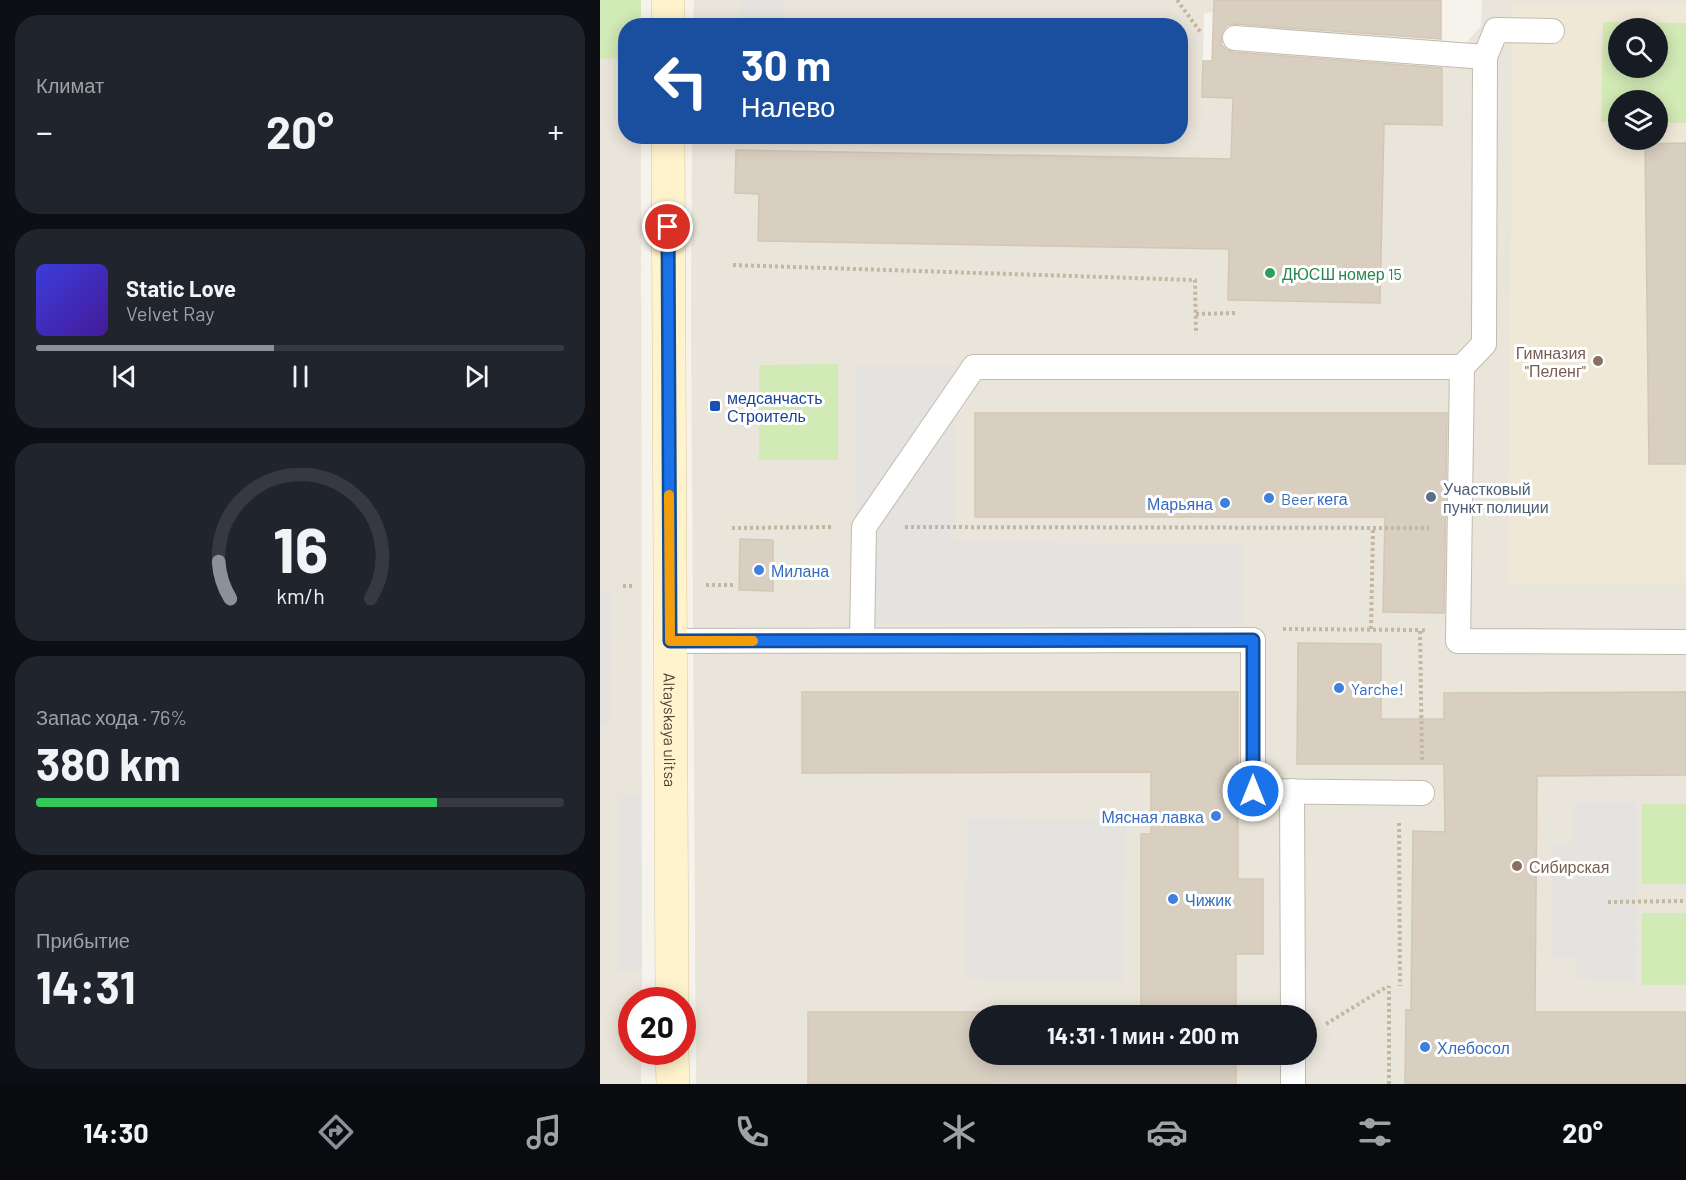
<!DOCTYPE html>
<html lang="ru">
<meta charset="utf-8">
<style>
:root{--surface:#171b24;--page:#20242c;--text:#f1f3f6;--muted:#9ea1a6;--line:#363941;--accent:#8c9099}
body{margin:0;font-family:Barlow,sans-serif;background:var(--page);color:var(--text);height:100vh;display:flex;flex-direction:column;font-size:22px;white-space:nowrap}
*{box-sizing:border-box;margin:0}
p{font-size:20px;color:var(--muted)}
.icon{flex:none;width:33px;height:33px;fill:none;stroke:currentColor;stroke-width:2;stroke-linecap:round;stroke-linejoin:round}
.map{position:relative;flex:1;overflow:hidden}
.sheet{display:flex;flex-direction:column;gap:15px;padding:15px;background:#0d0f14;width:600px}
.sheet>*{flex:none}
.guide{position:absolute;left:18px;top:18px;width:570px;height:126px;border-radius:24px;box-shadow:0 3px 15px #0003;background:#1a4fa0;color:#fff;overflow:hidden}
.fabs{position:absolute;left:1008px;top:18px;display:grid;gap:12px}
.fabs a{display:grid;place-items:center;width:60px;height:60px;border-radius:50%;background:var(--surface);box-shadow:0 3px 15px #0003;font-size:30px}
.speed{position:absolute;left:18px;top:987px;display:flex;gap:12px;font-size:30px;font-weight:700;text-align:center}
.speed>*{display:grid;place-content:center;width:78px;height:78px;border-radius:50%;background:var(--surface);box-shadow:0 3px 15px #0003;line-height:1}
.speed .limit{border:9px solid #d22;background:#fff;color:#111}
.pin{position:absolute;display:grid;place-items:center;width:51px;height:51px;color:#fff;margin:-26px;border:3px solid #fff;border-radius:50%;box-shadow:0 2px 6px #0007}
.me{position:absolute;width:66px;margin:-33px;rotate:0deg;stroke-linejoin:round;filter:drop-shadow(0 0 4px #0008)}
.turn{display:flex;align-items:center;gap:21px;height:126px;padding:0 24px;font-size:27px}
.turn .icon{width:78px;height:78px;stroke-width:2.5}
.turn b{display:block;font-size:42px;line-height:51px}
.big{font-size:45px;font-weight:700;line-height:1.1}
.sheet .card{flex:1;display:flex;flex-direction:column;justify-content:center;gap:9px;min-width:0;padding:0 21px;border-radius:24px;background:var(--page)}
.sheet .dial{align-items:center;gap:0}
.dial svg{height:156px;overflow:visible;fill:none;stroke:var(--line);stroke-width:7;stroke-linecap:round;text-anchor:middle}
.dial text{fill:var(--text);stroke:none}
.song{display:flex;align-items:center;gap:18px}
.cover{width:72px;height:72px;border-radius:9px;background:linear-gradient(135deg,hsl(240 70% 55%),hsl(260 70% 35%))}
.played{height:6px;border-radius:3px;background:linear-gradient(90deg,var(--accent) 45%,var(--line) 45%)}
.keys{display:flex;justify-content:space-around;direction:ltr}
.heat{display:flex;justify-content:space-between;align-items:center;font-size:33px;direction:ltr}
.charge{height:9px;border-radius:4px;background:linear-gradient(90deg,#34c759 76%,var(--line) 0)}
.trip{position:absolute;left:369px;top:1005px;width:348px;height:60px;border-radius:30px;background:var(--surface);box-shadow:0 3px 15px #0003;font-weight:700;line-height:60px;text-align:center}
.tabs{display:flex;height:96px;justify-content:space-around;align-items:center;background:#090b0e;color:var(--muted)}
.tabs .icon{width:42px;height:42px}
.tabs .current{color:var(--accent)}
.tabs b{font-size:27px;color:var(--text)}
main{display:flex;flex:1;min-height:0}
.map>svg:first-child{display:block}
.residential{fill:#eae5da;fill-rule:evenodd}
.education{fill:#efe8d6;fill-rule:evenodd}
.green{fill:#d2eab5;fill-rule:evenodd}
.parking{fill:#e5e3e0}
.building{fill:#d8cfc1;stroke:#d3c7b4;stroke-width:1.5}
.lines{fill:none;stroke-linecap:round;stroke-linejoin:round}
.service-casing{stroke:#c2bbae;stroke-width:26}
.secondary-casing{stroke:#d6c79b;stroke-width:34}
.path{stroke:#c4b79f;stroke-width:4;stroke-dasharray:3 3;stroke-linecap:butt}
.service{stroke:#fff;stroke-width:24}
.secondary{stroke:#fff3cd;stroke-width:33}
.route-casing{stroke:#114b97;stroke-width:15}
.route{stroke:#1a73e8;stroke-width:10}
.slow{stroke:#f59e0b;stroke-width:10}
.leisure-dot{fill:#2e9e5b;stroke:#fff;stroke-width:2}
.education-dot{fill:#8d6e63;stroke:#fff;stroke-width:2}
.transit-dot{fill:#1a4fb4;stroke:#fff;stroke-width:2}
.service-dot{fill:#5c6f8a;stroke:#fff;stroke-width:2}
.shop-dot{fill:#3f7fe0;stroke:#fff;stroke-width:2}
.labels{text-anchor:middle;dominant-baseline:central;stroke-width:6;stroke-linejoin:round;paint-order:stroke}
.leisure-label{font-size:16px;fill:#27864d;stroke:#fff;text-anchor:start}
.education-label{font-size:16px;fill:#785e54;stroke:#fff;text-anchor:end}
.transit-label{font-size:16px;fill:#164399;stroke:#fff;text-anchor:start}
.service-label{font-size:16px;fill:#4e5e75;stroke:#fff;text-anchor:start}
.shop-label{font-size:16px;fill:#366cbe;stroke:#fff;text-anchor:start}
.street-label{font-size:16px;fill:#4b4439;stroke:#fff}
</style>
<main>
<section class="sheet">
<div class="card"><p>Климат</p>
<div class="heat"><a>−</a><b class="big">20°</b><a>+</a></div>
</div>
<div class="card">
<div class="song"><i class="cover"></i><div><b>Static Love</b><p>Velvet Ray</p></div></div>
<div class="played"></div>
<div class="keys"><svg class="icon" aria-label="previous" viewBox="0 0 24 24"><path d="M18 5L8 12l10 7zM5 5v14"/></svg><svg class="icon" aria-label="pause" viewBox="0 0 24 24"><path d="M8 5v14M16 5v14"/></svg><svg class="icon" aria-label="next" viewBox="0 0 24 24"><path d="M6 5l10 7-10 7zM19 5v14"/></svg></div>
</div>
<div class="card dial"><svg viewBox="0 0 100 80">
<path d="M14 69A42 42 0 1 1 86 69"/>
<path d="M14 69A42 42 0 0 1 8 50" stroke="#8c9099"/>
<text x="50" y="56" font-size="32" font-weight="700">16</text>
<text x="50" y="72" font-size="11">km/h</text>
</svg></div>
<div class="card"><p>Запас хода · 76%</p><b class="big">380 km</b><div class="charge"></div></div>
<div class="card"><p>Прибытие</p><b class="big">14:31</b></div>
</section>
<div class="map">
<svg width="1086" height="1084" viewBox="0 0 1086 1084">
<rect width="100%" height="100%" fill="#f6f3ec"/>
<!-- residential -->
<g class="residential">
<polygon points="0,0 41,0 41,25 26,26 26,136 41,137 42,1000 32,1000 32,1052 41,1052 41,1084 0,1084"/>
<path d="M94,0H614V12L604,13L602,97L633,98L784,124L842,125V70L881,26L882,0H1086V1084H96L91,325L92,137L580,136V26L93,25ZM1018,28H1058V68H1018ZM1018,100H1058V140H1018ZM380,1016H706V1054H380Z"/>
</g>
<!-- education -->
<path class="education" d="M913,3L1086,5V583L908,584ZM1018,28H1058V68H1018ZM1018,100H1058V140H1018Z"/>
<!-- green -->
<g class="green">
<polygon points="0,0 41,0 41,25 26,26 25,55 17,58 0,59"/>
<path d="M1003,22L1086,23V123H1058V100H1018V122H1001ZM1058,28V68H1018V28Z"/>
<polygon points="238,364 238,460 159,460 159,365"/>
<rect x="1042" y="804" width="44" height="80"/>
<rect x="1042" y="913" width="44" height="72"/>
</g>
<!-- parking -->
<g class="parking">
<polygon points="142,0 184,0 184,25 141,25"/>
<polygon points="256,365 355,366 354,541 644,544 643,626 254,623"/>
<polygon points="0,593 11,593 10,726 0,726"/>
<polygon points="18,794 41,794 42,970 18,971"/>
<polygon points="974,802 1037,802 1036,981 978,980 977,958 951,958 952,844 973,844"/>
<polygon points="367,818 525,819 523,982 365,980"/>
</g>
<!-- building -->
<g class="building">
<polygon points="614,0 841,0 841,39 636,24 628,25 623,30 621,36 622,45 627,50 634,52 842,68 842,125 784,124 780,303 628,300 629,249 158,241 159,194 135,193 136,150 631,159 633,98 602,97 603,61 612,61"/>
<polygon points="1086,143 1086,464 1049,464 1045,144"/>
<polygon points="375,413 847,413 844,613 783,612 785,517 375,517"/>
<polygon points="140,539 173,540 173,591 139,590"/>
<polygon points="698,643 781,644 781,719 844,719 844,693 1086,692 1086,775 937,776 935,1012 1086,1012 1086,1084 805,1084 806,1010 811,1010 813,831 845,832 844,764 697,764"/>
<polygon points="202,692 638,692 638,879 663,879 663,954 636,954 636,1016 380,1016 380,1054 636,1054 636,1084 208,1084 208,1012 541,1012 541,834 551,834 551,772 202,773"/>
</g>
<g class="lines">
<!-- service casing -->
<g class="service-casing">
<g id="service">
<polyline points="635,38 885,57 884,344 862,367 858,641 1086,642"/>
<polyline points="885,57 896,30 952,31"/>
<polyline points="262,640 264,527 374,367 862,367"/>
<polyline points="70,641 653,640 653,791 822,793"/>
<polyline points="692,791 693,1016"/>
<polyline points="693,1054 693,1084"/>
</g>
</g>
<!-- secondary casing -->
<g class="secondary-casing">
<g id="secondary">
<polyline points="68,0 68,26"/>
<path id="s1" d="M68,136L72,1000"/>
<polyline points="72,1052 73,1084"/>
</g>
</g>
<!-- path -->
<g class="path">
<polyline points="577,0 602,34"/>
<polyline points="133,265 595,280 596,334"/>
<polyline points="596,314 637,313"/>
<polyline points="305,527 829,528"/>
<polyline points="132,528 232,527"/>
<polyline points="106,585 133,585"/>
<polyline points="23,586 33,586"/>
<polyline points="683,629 820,630"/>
<polyline points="771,629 773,527"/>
<polyline points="822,760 820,630 826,631"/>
<polyline points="799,823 800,986"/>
<polyline points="1008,902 1086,901"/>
<polyline points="726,1024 788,986"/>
<polyline points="789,1084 789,986"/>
</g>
<!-- service -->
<use href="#service" class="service"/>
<!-- secondary -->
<use href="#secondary" class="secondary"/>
</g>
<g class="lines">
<!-- route casing -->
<g class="route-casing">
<polyline id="route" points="68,227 70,641 653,640 653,791"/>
</g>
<!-- route -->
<use href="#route" class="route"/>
<!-- slow -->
<polyline class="slow" points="69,495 70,641 153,641"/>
</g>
<!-- markers -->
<circle class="leisure-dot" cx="670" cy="273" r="6"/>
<g class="education-dot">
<circle cx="998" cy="361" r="6"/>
<circle cx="917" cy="866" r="6"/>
</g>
<rect class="transit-dot" x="109" y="400" width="12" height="12" rx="3"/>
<circle class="service-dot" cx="831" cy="497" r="6"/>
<g class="shop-dot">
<circle cx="669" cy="498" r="6"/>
<circle cx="625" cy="503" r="6"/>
<circle cx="159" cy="570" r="6"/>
<circle cx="739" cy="688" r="6"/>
<circle cx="616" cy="816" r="6"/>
<circle cx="573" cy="899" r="6"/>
<circle cx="825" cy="1047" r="6"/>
</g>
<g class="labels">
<!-- leisure labels -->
<g class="leisure-label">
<text x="682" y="273">ДЮСШ номер 15</text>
</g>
<!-- education labels -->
<g class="education-label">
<text x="986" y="352">Гимназия<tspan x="986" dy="18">"Пеленг"</tspan></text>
<text x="929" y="866" text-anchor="start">Сибирская</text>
</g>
<!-- transit labels -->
<g class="transit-label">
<text x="127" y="397">медсанчасть<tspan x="127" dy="18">Строитель</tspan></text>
</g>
<!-- service labels -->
<g class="service-label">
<text x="843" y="488">Участковый<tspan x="843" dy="18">пункт полиции</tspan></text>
</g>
<!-- shop labels -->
<g class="shop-label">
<text x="681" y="498">Beer кега</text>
<text x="613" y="503" text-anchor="end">Марьяна</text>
<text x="171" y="570">Милана</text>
<text x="751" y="688">Yarche!</text>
<text x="604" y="816" text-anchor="end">Мясная лавка</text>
<text x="585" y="899">Чижик</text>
<text x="837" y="1047">Хлебосол</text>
</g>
<!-- street labels -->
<g class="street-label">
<text stroke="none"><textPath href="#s1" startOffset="594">Altayskaya ulitsa</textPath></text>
</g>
</g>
</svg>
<div class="fabs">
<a><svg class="icon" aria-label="search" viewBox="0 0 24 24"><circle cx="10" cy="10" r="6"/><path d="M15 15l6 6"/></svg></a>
<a><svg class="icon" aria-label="layers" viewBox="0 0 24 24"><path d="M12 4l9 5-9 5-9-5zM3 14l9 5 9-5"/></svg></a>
</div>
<div class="speed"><div class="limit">20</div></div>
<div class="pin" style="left:68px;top:227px;background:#d93025"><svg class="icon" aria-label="arrive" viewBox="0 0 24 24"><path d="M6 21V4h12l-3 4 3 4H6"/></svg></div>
<svg class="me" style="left:653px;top:791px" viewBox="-20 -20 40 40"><circle r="17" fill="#1a73e8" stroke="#fff" stroke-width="3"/><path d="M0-11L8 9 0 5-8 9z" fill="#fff"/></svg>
<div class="trip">14:31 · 1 мин · 200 m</div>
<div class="guide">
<div class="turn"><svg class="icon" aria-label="left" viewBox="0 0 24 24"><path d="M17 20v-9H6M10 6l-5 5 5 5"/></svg><div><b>30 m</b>Налево</div></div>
</div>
</div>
</main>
<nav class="tabs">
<b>14:30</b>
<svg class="icon current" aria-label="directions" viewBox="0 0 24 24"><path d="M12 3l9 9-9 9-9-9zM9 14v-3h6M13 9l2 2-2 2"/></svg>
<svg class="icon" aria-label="music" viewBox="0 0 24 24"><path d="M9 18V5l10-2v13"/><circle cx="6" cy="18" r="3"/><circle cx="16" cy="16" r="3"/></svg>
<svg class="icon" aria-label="phone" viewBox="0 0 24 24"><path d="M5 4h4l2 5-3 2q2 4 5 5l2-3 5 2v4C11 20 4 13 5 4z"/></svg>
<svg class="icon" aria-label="climate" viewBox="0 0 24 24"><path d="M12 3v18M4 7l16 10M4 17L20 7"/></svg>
<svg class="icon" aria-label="car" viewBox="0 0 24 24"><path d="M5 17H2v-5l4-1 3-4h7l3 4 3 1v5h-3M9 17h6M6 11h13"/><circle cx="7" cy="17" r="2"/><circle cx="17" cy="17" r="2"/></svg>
<svg class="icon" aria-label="filters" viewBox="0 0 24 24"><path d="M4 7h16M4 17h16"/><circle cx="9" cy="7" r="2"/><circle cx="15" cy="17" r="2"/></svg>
<b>20°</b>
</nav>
